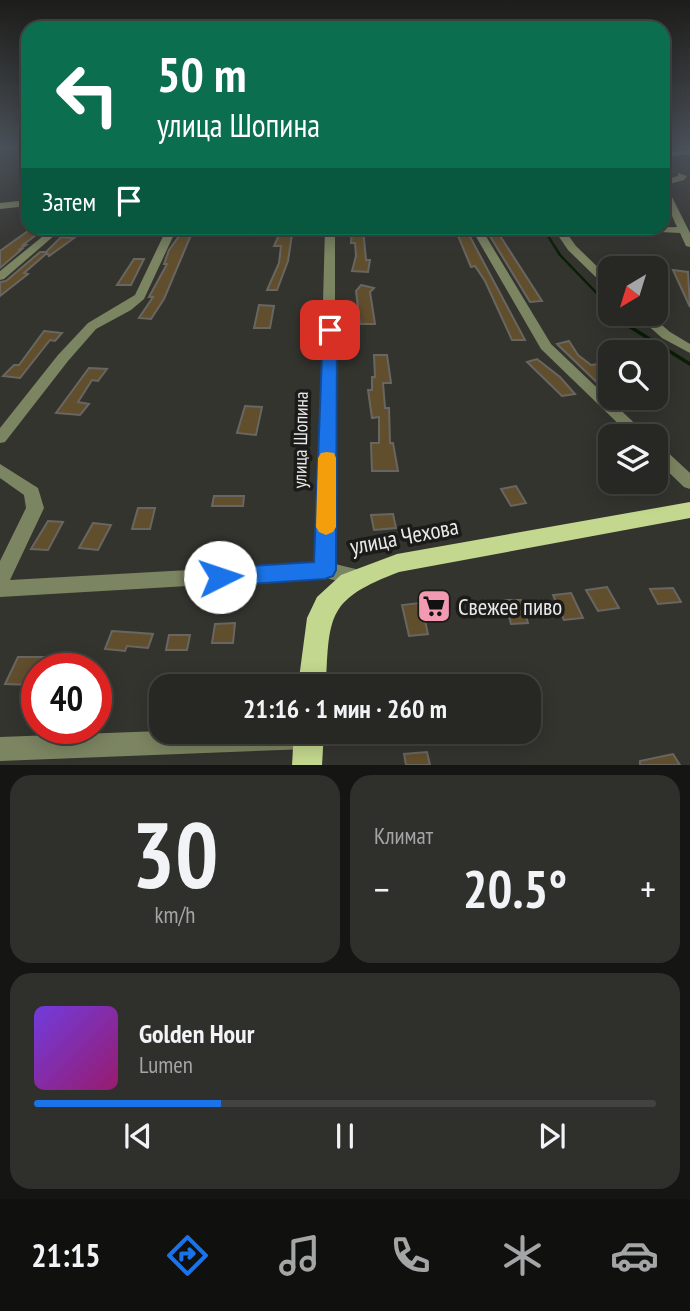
<!DOCTYPE html>
<html lang="ru">
<meta charset="utf-8">
<style>
:root{--surface:#272723;--page:#2f2f2b;--text:#f1f3f6;--muted:#a4a5a6;--line:#434441;--accent:#1a73e8}
body{margin:0;font-family:"PT Sans Narrow",sans-serif;background:var(--page);color:var(--text);height:100vh;display:flex;flex-direction:column;font-size:26px;white-space:nowrap}
*{box-sizing:border-box;margin:0}
p{font-size:23px;color:var(--muted)}
.icon{flex:none;width:38px;height:38px;fill:none;stroke:currentColor;stroke-width:2;stroke-linecap:round;stroke-linejoin:round}
.map{position:relative;height:765px;overflow:hidden}
.side{display:flex;flex-direction:column;gap:10px;padding:10px;background:#151513;flex:1}
.side>*{flex:none}
.top-card{position:absolute;left:21px;top:21px;width:649px;height:214px;border-radius:21px;box-shadow:0 4px 18px #0003,0 0 0 2px var(--line);background:#0b6e4f;color:#fff;overflow:hidden}
.needle{width:46px;rotate:218deg}
.controls{position:absolute;left:598px;top:256px;display:grid;gap:14px}
.controls a{display:grid;place-items:center;width:70px;height:70px;border-radius:14px;background:var(--surface);box-shadow:0 4px 18px #0003,0 0 0 2px var(--line);font-size:35px}
.speed{position:absolute;left:21px;top:653px;display:flex;gap:14px;font-size:35px;font-weight:700;text-align:center}
.speed>*{display:grid;place-content:center;width:91px;height:91px;border-radius:50%;background:var(--surface);box-shadow:0 4px 18px #0003,0 0 0 2px var(--line);line-height:1}
.speed .limit{border:10px solid #d22;background:#fff;color:#111}
.pin{position:absolute;display:grid;place-items:center;width:60px;height:60px;color:#fff;margin:-30px;border-radius:14px;box-shadow:0 4px 10px #0006}
.me{position:absolute;width:77px;margin:-38px;rotate:86deg;stroke-linejoin:round;filter:drop-shadow(0 0 5px #0008)}
.turn{display:flex;align-items:center;gap:24px;height:147px;padding:0 21px;font-size:32px}
.turn .icon{width:91px;height:91px;stroke-width:2.5}
.turn b{display:block;font-size:49px;line-height:60px}
.then{display:flex;align-items:center;height:66px;padding:0 21px;background:#0003;gap:14px;font-size:26px}
.big{font-size:52px;font-weight:600;line-height:1.1}
.side .widget{flex:1;display:flex;flex-direction:column;justify-content:center;gap:10px;min-width:0;padding:0 24px;border-radius:21px;background:var(--page)}
.side .dial{align-items:center;gap:0}
.dial b{font-size:91px;line-height:1}
.song{display:flex;align-items:center;gap:21px}
.cover{width:84px;height:84px;border-radius:10px;background:linear-gradient(135deg,hsl(260 70% 55%),hsl(320 70% 35%))}
.played{height:7px;border-radius:4px;background:linear-gradient(90deg,var(--accent) 30%,var(--line) 30%)}
.keys{display:flex;justify-content:space-around;direction:ltr}
.heat{display:flex;justify-content:space-between;align-items:center;font-size:38px;direction:ltr}
.side .tiles{flex:1;display:grid;gap:10px;grid-template-columns:1fr 1fr}
.widget:last-child{grid-column:span 2}
.trip{position:absolute;left:149px;top:674px;width:392px;height:70px;border-radius:21px;background:var(--surface);box-shadow:0 4px 18px #0003,0 0 0 2px var(--line);font-weight:600;line-height:70px;text-align:center}
.dock{display:flex;height:112px;justify-content:space-around;align-items:center;background:#10100e;color:var(--muted)}
.dock .icon{width:49px;height:49px}
.dock .active{color:var(--accent)}
.dock b{font-size:32px;color:var(--text)}
.map>svg:first-child{display:block}
.lines{fill:none;stroke-linecap:round;stroke-linejoin:round}
.stream-far1{stroke:#091e05;stroke-width:2.5}
.stream{stroke:#091e05;stroke-width:3.5}
.building{fill:#614e2d;stroke:#686662;stroke-width:2}
.minor{fill:#7c8562;fill-rule:evenodd}
.major{fill:#c3d78e;fill-rule:evenodd}
.route{fill:#1a73e8;stroke:#114b97;stroke-width:2}
.slow{fill:#f59e0b}
.labels{text-anchor:middle;dominant-baseline:central;stroke-width:7;stroke-linejoin:round;paint-order:stroke}
.street-label{font-size:19px;fill:#eae9e7;stroke:#1b1b19}
.near-street-label{font-size:23px;fill:#eae9e7;stroke:#1b1b19}
.near-poi-label{font-size:23px;fill:#eae9e7;stroke:#1b1b19;text-anchor:start}
</style>
<div class="map">
<svg width="690" height="765" viewBox="0 0 690 765">
<rect width="100%" height="100%" fill="#34342f"/>
<g class="lines">
<!-- stream-far1 -->
<polyline class="stream-far1" points="543,228 560,255 611,308"/>
<!-- stream -->
<polyline class="stream" points="616,313 627,325 690,364"/>
</g>
<!-- building -->
<g class="building">
<polygon points="32,228 45,228 23,245 26,245 20,249 22,249 0,268 0,251"/>
<polygon points="185,228 194,228 164,299 151,319 139,318 153,297 149,297 167,264 164,264 169,250"/>
<polygon points="282,228 293,228 288,261 277,290 267,290 279,263 281,246 274,246"/>
<polygon points="352,228 363,228 366,260 370,260 368,272 352,271 356,256 355,243 351,243"/>
<polygon points="485,228 495,228 542,301 530,302"/>
<polygon points="456,231 467,231 525,340 512,340 485,281 475,266 471,267"/>
<polygon points="61,237 74,238 49,256 47,253 24,273 28,274 0,296 0,282 6,281 40,252 46,252"/>
<polygon points="134,259 144,259 131,285 117,285"/>
<polygon points="673,270 688,272 690,307"/>
<polygon points="361,285 374,288 370,292 375,324 360,324 356,291"/>
<polygon points="259,305 274,306 270,328 254,328"/>
<polygon points="44,331 62,333 55,341 50,340 20,378 3,376 14,365 19,365"/>
<polygon points="569,341 578,355 591,365 598,364 605,372 600,372 611,382 611,388 605,390 557,344"/>
<polygon points="374,355 387,355 391,383 383,383 385,408 389,408 390,443 393,443 398,471 372,471 371,443 379,443 379,417 372,418 368,390 372,390 372,377 375,377"/>
<polygon points="537,359 560,377 575,394 562,396 527,362"/>
<polygon points="89,368 107,369 98,381 92,380 78,402 89,404 80,415 56,413"/>
<polygon points="245,406 262,407 256,435 237,433"/>
<polygon points="516,486 526,503 511,506 501,489"/>
<polygon points="214,496 244,496 243,506 212,506"/>
<polygon points="138,508 155,508 150,529 132,529"/>
<polygon points="393,514 396,528 374,530 371,515"/>
<polygon points="48,521 63,522 48,550 31,549"/>
<polygon points="93,523 111,525 98,550 79,548"/>
<polygon points="607,587 619,608 598,611 586,590"/>
<polygon points="673,588 681,602 658,604 650,589"/>
<polygon points="571,593 583,618 564,620 553,595"/>
<polygon points="428,597 436,597 440,615 424,616 428,634 409,636 402,605 429,602"/>
<polygon points="505,600 521,600 528,623 511,624"/>
<polygon points="235,623 233,643 212,643 215,624"/>
<polygon points="112,631 141,633 153,634 148,648 127,646 125,651 105,649"/>
<polygon points="169,635 190,635 187,650 166,650"/>
<polygon points="18,657 45,657 41,668 37,668 34,685 5,684"/>
<polygon points="427,752 430,765 406,765 404,754"/>
<polygon points="673,754 680,765 640,765 640,761"/>
</g>
<g class="lines">
<!-- minor -->
<g class="minor">
<polygon points="690,150 690,154 663,157 663,153"/>
<polygon points="678,173 687,176 684,180 666,185 690,233 690,247 686,246 680,233 640,231 635,228 677,227 663,196 663,180 678,176"/>
<polygon points="28,200 28,206 0,209 0,203"/>
<polygon points="53,228 63,228 4,279 0,280 0,271"/>
<polygon points="167,228 177,228 144,299 131,310 96,329 68,361 5,442 0,443 0,428 58,355 88,323 135,295"/>
<polygon points="325,228 335,228 335,564 364,571 367,577 364,583 357,585 325,578 0,597 0,561 26,508 24,495 0,478 0,464 38,488 44,508 10,580 316,563"/>
<polygon points="471,228 481,228 551,344 648,436 631,436 541,349"/>
<polygon points="553,228 563,228 576,246 611,280 611,289 607,288 568,250"/>
<polygon points="634,313 648,313 670,332 690,344 690,353 662,338"/>
<polygon points="656,446 662,447 690,473 690,489 684,487 656,460"/>
<polygon points="161,731 318,732 320,737 316,745 308,749 0,761 0,737"/>
</g>
<!-- major -->
<g class="major">
<path d="M690,502V518L399,572C328,599 329,614 326,686H298L307,618L317,597L341,575L397,554Z"/>
<polygon points="294,732 324,732 322,765 292,765"/>
</g>
</g>
<!-- sky -->
<linearGradient id="sky" x2="0" y2="1"><stop stop-color="#1d1d1a"/><stop offset="0.58" stop-color="#4a5058"/><stop offset="1" stop-color="#4a5058" stop-opacity="0"/></linearGradient>
<rect width="690" height="255" fill="url(#sky)"/>
<!-- route -->
<polygon class="route" points="330,326 337,330 336,570 333,576 325,579 220,586 212,583 209,577 212,570 220,568 314,562 323,330"/>
<!-- slow -->
<polygon class="slow" points="327,452 334,453 336,458 336,527 333,532 326,535 319,532 316,527 318,458 321,453"/>
<!-- icons -->
<defs>
<g id="supermarket-square" transform="scale(1.75)"><rect x="-9" y="-9" width="18" height="18" rx="4" fill="#f19ab1" stroke="#1b1b19"/><path d="M-6-5.5h2.5l.6 2H6L4.5 2H-2.5L-4.4-4H-6ZM-1.5 3.2a1.3 1.3 0 1 0 .1 0ZM3 3.2a1.3 1.3 0 1 0 .1 0Z" fill="#111"/></g>
</defs>
<g fill-rule="evenodd">
<use href="#supermarket-square" x="434" y="606"/>
</g>
<g class="labels">
<!-- street labels -->
<g class="street-label">
<text transform="translate(300 440) rotate(-89)">улица Шопина</text>
</g>
<!-- near-street labels -->
<g class="near-street-label">
<text transform="translate(404 536) rotate(-11)">улица Чехова</text>
</g>
<!-- near-poi labels -->
<g class="near-poi-label">
<text x="458" y="606">Свежее пиво</text>
</g>
</g>
</svg>
<div class="controls">
<a><svg class="needle" viewBox="-14 -14 28 28"><path d="M0-13l5 13h-10z" fill="#e53935"/><path d="M0 13l5-13h-10z" fill="#a4a5a6"/></svg></a>
<a><svg class="icon" aria-label="search" viewBox="0 0 24 24"><circle cx="10" cy="10" r="6"/><path d="M15 15l6 6"/></svg></a>
<a><svg class="icon" aria-label="layers" viewBox="0 0 24 24"><path d="M12 4l9 5-9 5-9-5zM3 14l9 5 9-5"/></svg></a>
</div>
<div class="speed"><div class="limit">40</div></div>
<div class="pin" style="left:330px;top:330px;background:#d93025"><svg class="icon" aria-label="arrive" viewBox="0 0 24 24"><path d="M6 21V4h12l-3 4 3 4H6"/></svg></div>
<svg class="me" style="left:220px;top:577px" viewBox="-20 -20 40 40"><circle r="19" fill="#fff"/><path d="M0-13L10 11 0 6-10 11z" fill="#1a73e8"/></svg>
<div class="trip">21:16 · 1 мин · 260 m</div>
<div class="top-card">
<div class="turn"><svg class="icon" aria-label="left" viewBox="0 0 24 24"><path d="M17 20v-9H6M10 6l-5 5 5 5"/></svg><div><b>50 m</b>улица Шопина</div></div>
<div class="then">Затем<svg class="icon" aria-label="arrive" viewBox="0 0 24 24"><path d="M6 21V4h12l-3 4 3 4H6"/></svg></div>
</div>
</div>
<section class="side">
<div class="tiles">
<div class="widget dial"><b>30</b><p>km/h</p></div>
<div class="widget"><p>Климат</p>
<div class="heat"><a>−</a><b class="big">20.5°</b><a>+</a></div>
</div>
<div class="widget">
<div class="song"><i class="cover"></i><div><b>Golden Hour</b><p>Lumen</p></div></div>
<div class="played"></div>
<div class="keys"><svg class="icon" aria-label="previous" viewBox="0 0 24 24"><path d="M18 5L8 12l10 7zM5 5v14"/></svg><svg class="icon" aria-label="pause" viewBox="0 0 24 24"><path d="M8 5v14M16 5v14"/></svg><svg class="icon" aria-label="next" viewBox="0 0 24 24"><path d="M6 5l10 7-10 7zM19 5v14"/></svg></div>
</div>
</div>
</section>
<nav class="dock">
<b>21:15</b>
<svg class="icon active" aria-label="directions" viewBox="0 0 24 24"><path d="M12 3l9 9-9 9-9-9zM9 14v-3h6M13 9l2 2-2 2"/></svg>
<svg class="icon" aria-label="music" viewBox="0 0 24 24"><path d="M9 18V5l10-2v13"/><circle cx="6" cy="18" r="3"/><circle cx="16" cy="16" r="3"/></svg>
<svg class="icon" aria-label="phone" viewBox="0 0 24 24"><path d="M5 4h4l2 5-3 2q2 4 5 5l2-3 5 2v4C11 20 4 13 5 4z"/></svg>
<svg class="icon" aria-label="climate" viewBox="0 0 24 24"><path d="M12 3v18M4 7l16 10M4 17L20 7"/></svg>
<svg class="icon" aria-label="car" viewBox="0 0 24 24"><path d="M5 17H2v-5l4-1 3-4h7l3 4 3 1v5h-3M9 17h6M6 11h13"/><circle cx="7" cy="17" r="2"/><circle cx="17" cy="17" r="2"/></svg>
</nav>
